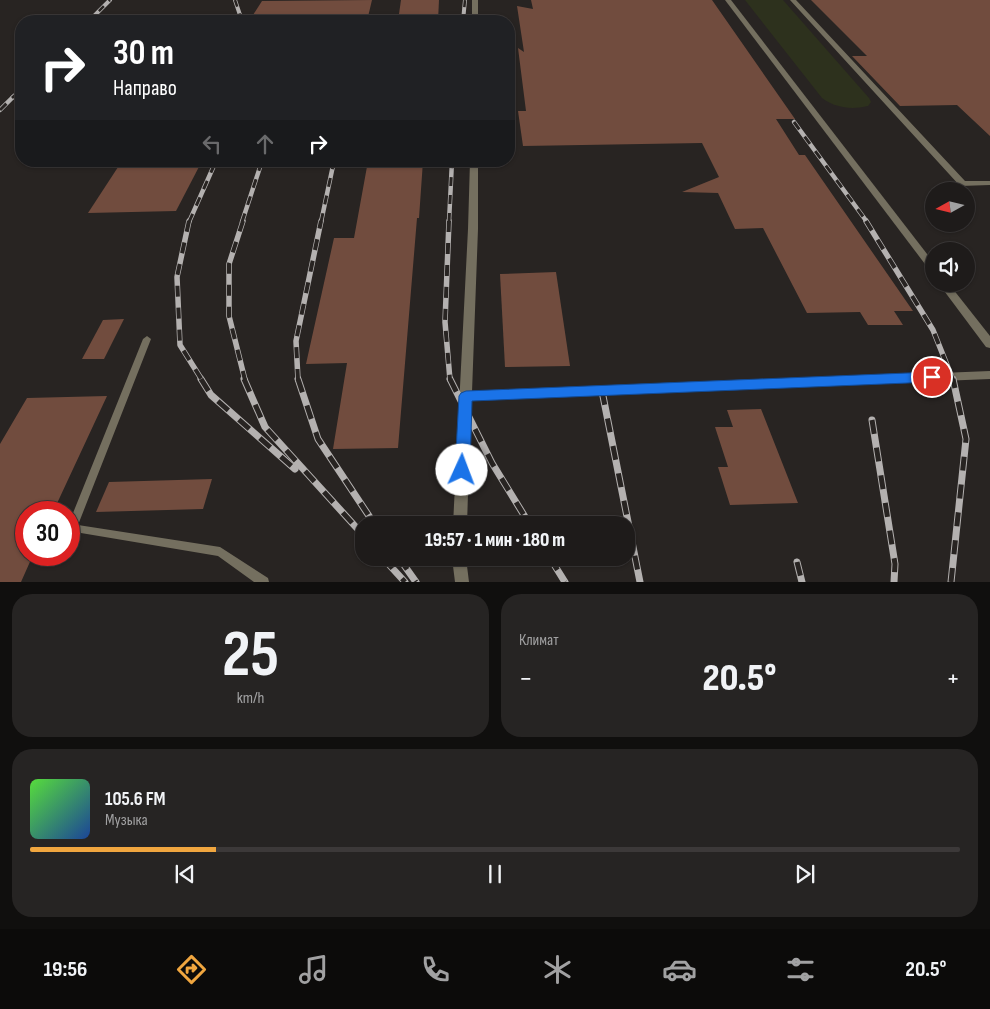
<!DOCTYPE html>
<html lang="ru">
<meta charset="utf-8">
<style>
:root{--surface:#1e1b1a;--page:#262423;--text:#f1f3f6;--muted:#a1a1a2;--line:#3c3939;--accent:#f0a63f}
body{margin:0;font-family:"Sofia Sans Condensed",sans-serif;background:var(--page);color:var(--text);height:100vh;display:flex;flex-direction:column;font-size:19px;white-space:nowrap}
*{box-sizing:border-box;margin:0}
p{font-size:16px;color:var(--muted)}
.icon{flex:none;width:28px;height:28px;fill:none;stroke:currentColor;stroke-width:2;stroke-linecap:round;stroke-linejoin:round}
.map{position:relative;height:582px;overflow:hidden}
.details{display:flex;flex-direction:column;gap:12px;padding:12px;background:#100f0e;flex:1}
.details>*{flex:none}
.guide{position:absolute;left:15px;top:15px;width:500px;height:152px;border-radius:20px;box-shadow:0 1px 4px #0004,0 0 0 1px var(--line);background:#202124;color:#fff;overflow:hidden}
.needle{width:32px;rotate:262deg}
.buttons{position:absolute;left:925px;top:182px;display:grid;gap:10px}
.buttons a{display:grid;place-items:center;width:50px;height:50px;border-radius:50%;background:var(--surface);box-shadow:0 1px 4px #0004,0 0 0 1px var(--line);font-size:25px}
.speed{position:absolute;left:15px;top:501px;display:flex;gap:10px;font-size:25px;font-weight:700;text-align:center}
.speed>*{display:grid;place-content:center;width:65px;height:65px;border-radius:50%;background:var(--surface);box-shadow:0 1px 4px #0004,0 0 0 1px var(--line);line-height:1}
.speed .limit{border:8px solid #d22;background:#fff;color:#111}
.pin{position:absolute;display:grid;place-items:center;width:42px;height:42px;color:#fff;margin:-21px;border:2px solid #fff;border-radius:50%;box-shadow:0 1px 5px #0007}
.me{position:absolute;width:55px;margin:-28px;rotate:2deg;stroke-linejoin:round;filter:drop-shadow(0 0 4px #0008)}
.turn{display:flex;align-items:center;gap:18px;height:105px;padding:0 15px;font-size:22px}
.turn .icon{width:65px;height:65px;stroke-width:2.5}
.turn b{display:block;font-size:35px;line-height:42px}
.lanes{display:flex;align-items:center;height:48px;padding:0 15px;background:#0003;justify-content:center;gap:25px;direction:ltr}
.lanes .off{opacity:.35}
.big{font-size:38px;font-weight:800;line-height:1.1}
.details .widget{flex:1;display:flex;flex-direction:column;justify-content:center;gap:8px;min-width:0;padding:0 18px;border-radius:20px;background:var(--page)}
.details .dial{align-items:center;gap:0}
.dial b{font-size:65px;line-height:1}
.song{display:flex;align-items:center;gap:15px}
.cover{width:60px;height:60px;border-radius:8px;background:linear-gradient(135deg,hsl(110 70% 55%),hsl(220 70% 35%))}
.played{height:5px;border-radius:2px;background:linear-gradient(90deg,var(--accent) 20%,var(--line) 20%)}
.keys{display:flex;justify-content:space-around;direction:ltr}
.heat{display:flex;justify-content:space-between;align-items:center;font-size:28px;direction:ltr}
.details .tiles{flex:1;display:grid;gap:12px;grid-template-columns:1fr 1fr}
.widget:last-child{grid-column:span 2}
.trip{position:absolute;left:355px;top:516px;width:280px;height:50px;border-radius:20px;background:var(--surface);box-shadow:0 1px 4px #0004,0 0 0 1px var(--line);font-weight:800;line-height:50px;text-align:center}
.dock{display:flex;height:80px;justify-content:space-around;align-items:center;background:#0c0b0a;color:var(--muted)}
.dock .icon{width:35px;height:35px}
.dock .selected{color:var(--accent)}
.dock b{font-size:22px;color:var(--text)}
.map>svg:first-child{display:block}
.green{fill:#2d311d}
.building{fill:#714c3e}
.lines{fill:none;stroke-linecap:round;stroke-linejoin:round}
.service{fill:#746f5f;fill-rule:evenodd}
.minor{fill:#746f5f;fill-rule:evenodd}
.rail-far3-casing{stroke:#b4b1b0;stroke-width:4}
.rail-far2-casing{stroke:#b4b1b0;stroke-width:4.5}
.rail-far1-casing{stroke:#b4b1b0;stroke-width:5.5}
.rail-casing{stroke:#b4b1b0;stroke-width:7}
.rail-far3{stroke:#282422;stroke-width:2.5;stroke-dasharray:7;stroke-linecap:butt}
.rail-far2{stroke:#282422;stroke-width:3;stroke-dasharray:9;stroke-linecap:butt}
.rail-far1{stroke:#282422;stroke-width:4;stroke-dasharray:11;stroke-linecap:butt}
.rail{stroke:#282422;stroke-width:5;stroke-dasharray:14;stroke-linecap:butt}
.route{fill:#1a73e8;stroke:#114b97}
</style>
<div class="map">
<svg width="990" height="582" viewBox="0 0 990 582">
<rect width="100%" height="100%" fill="#282422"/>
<!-- green -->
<path class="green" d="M745,0H783L869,98L871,102L868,106C851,110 836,108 822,98Z"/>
<!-- building -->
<g class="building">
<polygon points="372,0 367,21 325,21 326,19 270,19 272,15 253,15 262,1"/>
<polygon points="401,0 439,0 438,21 398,21"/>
<polygon points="531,0 712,0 795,119 776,119 799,155 805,155 913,311 894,311 903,325 868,325 860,312 807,313 763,228 735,229 718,193 682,192 719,177 702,143 523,146 518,111 526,111 518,48 524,52 517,6 533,9"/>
<polygon points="811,0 990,0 990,136 957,105 900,106 852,56 867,56"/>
<polygon points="122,161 202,161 176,211 88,213"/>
<polygon points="368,161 423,161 419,218 417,218 398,448 333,449 347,363 306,364 334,238 354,238"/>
<polygon points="556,272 570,366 505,367 500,274"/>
<polygon points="124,319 104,359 82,359 103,320"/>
<polygon points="107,396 53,512 26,512 26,555 33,555 21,582 0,582 0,444 27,398"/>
<polygon points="761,409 798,503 730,505 718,467 728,467 715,427 733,427 727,410"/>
<polygon points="212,479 203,509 96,512 109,482"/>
</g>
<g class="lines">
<!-- service -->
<polygon class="service" points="147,336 151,339 78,525 220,547 268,578 269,582 254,582 218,556 69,531 69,523 143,339"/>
<!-- minor -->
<g class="minor">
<rect x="472" y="0" width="6" height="21"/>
<polygon points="725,0 731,0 934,263 934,273 931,272"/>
<polygon points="790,0 796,0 965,181 990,181 990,185 960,186"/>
<polygon points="470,161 478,161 478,229 472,392 990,371 990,379 471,400 467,525 453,525 468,229"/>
<polygon points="939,284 949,284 990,336 990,348 986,347"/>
<polygon points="452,558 466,558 469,582 455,582"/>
</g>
<!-- rail-far3 casing -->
<g class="rail-far3-casing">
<g id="rail-far3">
<polyline points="235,0 242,21"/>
<polyline points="89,21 110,0"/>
<polyline points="463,21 465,0"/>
<polyline points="12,98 21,89"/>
</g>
</g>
<!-- rail-far2 casing -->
<g class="rail-far2-casing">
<g id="rail-far2">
<polyline points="0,110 13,97"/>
<polyline points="794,122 867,222"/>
<polyline points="189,222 216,161"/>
<polyline points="242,222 262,161"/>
<polyline points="321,222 334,161"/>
<polyline points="449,222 452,161"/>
</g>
</g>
<!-- rail-far1 casing -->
<g class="rail-far1-casing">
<g id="rail-far1">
<polyline points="189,221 177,277 180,345 202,380"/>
<polyline points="243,221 229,264 229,316 245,380"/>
<polyline points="449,221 445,322 450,380"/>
<polyline points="866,221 933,330 953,380"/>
<polyline points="298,380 296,341 321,221"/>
</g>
</g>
<!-- rail casing -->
<g class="rail-casing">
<g id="rail">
<polyline points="201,379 211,395 295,469"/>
<polyline points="244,379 265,427 364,536"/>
<polyline points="298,379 318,439 375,525"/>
<polyline points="450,379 492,463 530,525"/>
<polyline points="602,391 640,582"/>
<polyline points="872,420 895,564 894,582"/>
<polyline points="383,558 405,582"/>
<polyline points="399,558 416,582"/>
<polyline points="550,558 565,582"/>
<polyline points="797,562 802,582"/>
<polyline points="951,582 966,439 953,379"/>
</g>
</g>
<!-- rail-far3 -->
<use href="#rail-far3" class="rail-far3"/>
<!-- rail-far2 -->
<use href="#rail-far2" class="rail-far2"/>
<!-- rail-far1 -->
<use href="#rail-far1" class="rail-far1"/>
<!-- rail -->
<use href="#rail" class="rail"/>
</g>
<!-- route -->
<polygon class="route" points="932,372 936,374 938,377 936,380 932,382 472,401 470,470 468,474 462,476 457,474 455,470 459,396 461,393 466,391"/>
</svg>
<div class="buttons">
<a><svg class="needle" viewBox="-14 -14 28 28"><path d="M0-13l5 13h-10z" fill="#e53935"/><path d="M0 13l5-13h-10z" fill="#a1a1a2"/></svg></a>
<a><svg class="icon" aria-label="sound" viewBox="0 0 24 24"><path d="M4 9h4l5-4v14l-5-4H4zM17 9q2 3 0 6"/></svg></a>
</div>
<div class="speed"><div class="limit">30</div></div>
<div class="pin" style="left:932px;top:377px;background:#d93025"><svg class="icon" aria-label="arrive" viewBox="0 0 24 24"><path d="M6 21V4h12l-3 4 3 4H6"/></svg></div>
<svg class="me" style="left:462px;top:470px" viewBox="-20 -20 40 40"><circle r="19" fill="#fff"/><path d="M0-13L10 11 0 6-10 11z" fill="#1a73e8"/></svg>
<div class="trip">19:57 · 1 мин · 180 m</div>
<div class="guide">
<div class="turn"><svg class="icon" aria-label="right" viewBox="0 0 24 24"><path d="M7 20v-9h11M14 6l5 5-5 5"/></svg><div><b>30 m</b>Направо</div></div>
<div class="lanes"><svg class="icon off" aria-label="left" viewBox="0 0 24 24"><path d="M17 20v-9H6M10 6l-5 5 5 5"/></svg><svg class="icon off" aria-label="ahead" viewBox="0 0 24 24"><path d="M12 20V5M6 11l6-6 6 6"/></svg><svg class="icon" aria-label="right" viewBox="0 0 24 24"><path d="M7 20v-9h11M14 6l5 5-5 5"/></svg></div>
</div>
</div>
<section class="details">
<div class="tiles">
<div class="widget dial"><b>25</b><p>km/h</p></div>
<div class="widget"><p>Климат</p>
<div class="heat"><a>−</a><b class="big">20.5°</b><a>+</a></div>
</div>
<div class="widget">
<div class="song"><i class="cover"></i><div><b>105.6 FM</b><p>Музыка</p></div></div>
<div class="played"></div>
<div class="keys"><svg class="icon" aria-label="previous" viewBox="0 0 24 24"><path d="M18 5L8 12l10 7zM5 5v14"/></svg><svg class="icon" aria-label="pause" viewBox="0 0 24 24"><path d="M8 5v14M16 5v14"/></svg><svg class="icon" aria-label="next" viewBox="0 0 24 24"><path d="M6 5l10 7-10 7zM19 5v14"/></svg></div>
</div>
</div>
</section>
<nav class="dock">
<b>19:56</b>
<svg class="icon selected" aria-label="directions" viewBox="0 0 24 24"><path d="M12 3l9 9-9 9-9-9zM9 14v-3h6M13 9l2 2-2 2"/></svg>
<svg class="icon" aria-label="music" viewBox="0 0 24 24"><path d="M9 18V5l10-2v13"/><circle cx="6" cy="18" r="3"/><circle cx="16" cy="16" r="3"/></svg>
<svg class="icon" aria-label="phone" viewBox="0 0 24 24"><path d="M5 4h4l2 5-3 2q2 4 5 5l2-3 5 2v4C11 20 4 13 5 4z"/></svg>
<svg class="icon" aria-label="climate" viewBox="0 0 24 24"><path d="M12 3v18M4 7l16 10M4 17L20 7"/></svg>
<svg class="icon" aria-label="car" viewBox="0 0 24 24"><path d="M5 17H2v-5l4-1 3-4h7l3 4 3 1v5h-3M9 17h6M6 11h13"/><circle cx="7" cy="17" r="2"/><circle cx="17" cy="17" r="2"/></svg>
<svg class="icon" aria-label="filters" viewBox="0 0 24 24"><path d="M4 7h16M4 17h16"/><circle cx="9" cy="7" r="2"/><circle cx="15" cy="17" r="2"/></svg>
<b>20.5°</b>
</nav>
